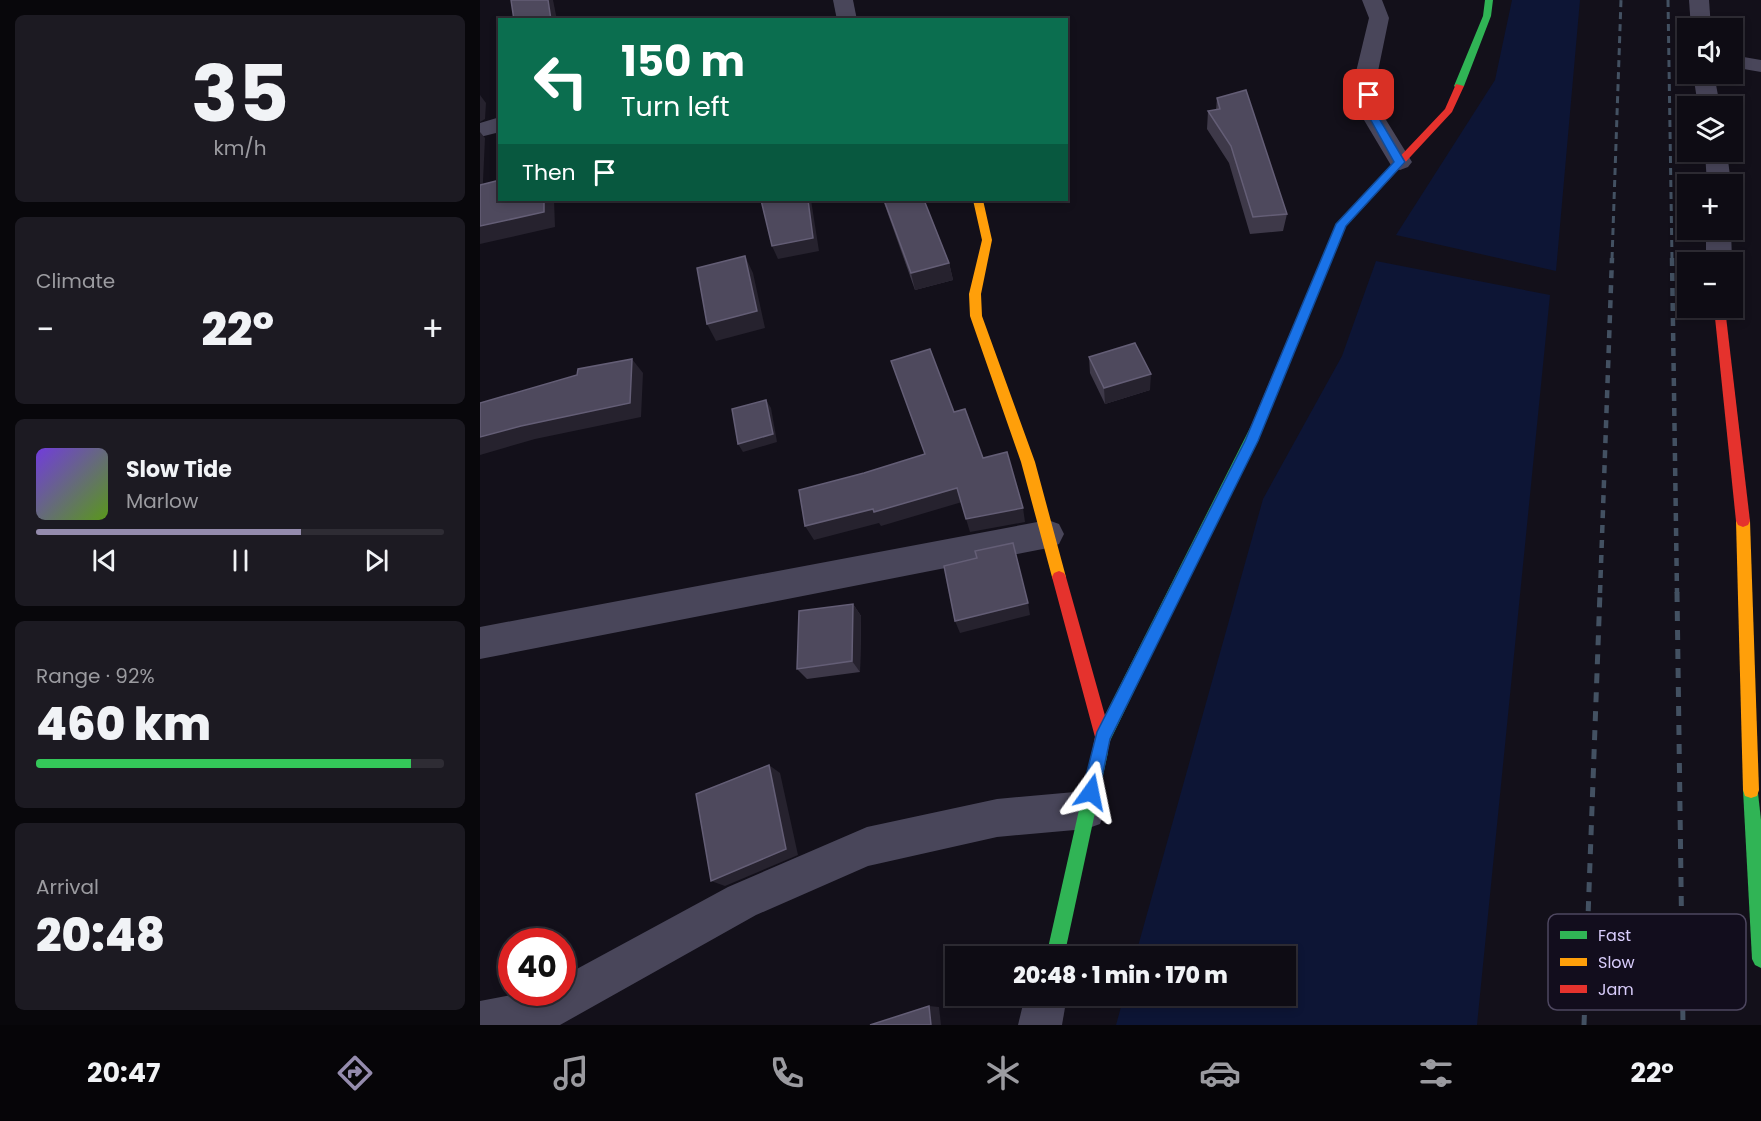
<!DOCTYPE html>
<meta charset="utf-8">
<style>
:root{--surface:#0e0c14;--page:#1c1a22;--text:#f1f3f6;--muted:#9b9ba0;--line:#2e2c34;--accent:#948bad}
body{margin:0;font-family:Poppins,sans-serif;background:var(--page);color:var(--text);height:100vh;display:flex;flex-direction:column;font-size:22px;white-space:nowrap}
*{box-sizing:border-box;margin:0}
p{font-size:20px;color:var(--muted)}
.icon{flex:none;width:33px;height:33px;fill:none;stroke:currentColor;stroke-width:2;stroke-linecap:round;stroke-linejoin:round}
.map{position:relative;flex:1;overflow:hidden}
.panel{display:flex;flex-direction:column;gap:15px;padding:15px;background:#08070b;width:480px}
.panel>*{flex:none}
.banner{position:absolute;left:18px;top:18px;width:570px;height:183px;border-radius:0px;box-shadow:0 3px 9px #0003,0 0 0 2px var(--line);background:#0b6e4f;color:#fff;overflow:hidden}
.buttons{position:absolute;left:1197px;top:18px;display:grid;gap:12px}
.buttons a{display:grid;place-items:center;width:66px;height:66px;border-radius:0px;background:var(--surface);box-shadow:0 3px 9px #0003,0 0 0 2px var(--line);font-size:30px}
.speed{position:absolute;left:18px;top:928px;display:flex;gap:12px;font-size:30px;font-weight:700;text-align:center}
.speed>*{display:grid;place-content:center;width:78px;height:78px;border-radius:50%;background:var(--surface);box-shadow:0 3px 9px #0003,0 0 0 2px var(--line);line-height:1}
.speed .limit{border:9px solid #d22;background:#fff;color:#111}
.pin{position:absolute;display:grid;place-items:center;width:51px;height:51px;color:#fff;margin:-26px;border-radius:12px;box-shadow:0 3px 9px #0006}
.me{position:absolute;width:66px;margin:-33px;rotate:12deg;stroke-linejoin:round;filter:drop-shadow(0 0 4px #0008)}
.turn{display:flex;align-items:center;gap:21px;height:126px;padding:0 24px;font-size:27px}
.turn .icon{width:78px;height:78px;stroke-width:2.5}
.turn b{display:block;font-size:42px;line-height:51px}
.then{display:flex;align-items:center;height:57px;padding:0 24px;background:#0003;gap:12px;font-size:22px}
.big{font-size:45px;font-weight:800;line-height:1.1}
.panel .card{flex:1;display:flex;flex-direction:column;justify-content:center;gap:9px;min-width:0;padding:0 21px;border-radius:9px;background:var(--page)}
.panel .dial{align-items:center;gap:0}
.dial b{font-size:78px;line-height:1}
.song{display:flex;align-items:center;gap:18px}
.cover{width:72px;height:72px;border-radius:9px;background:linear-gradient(135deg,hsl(260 70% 55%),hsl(90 70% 35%))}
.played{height:6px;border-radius:3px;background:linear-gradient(90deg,var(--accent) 65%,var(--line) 65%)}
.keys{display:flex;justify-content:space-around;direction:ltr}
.heat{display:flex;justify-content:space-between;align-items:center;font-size:33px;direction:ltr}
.charge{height:9px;border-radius:4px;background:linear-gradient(90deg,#34c759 92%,var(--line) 0)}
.trip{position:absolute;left:465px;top:946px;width:351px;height:60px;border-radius:0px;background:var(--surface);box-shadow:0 3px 9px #0003,0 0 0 2px var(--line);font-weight:800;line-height:60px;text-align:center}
.tabs{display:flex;height:96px;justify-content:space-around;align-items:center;background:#060508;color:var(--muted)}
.tabs .icon{width:42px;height:42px}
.tabs .selected{color:var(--accent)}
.tabs b{font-size:27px;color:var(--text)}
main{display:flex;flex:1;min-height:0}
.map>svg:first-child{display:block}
.water{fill:#0d1535}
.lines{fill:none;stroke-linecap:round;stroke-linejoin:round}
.street{fill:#49465a;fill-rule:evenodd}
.fast{fill:#30b455;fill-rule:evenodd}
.slow{fill:#ff9f0a;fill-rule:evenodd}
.jam{fill:#e5322d;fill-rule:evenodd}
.rail-far2{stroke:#435162;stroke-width:3;stroke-dasharray:7 5;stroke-linecap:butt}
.rail-far1{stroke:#435162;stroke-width:4.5;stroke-dasharray:8 7;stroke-linecap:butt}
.rail{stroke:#435162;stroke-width:5;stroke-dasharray:10 9;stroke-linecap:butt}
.wall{fill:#3e3949}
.shaded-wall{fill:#26222e}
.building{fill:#4e495d;stroke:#645e76;stroke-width:1.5}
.route{fill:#1a73e8;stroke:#114b97;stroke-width:1.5}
.key{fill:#120d1d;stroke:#4e4760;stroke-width:1.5}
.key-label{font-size:16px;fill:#d9cdfc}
</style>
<main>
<section class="panel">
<div class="card dial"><b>35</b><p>km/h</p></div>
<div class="card"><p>Climate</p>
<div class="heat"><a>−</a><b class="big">22°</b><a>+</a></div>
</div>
<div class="card">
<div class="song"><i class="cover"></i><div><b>Slow Tide</b><p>Marlow</p></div></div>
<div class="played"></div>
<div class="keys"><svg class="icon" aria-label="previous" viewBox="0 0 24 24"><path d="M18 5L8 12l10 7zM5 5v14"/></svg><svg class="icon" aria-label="pause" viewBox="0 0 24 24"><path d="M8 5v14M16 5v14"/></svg><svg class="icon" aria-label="next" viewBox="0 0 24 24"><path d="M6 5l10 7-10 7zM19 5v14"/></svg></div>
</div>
<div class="card"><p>Range · 92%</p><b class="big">460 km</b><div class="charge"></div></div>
<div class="card"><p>Arrival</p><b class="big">20:48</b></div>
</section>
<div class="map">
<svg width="1281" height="1025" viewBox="0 0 1281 1025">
<rect width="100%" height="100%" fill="#13101a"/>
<!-- water -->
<g class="water">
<polygon points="1032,0 1100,0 1076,271 916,235 1015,80"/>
<polygon points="896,261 1070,295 997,1025 636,1025 644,996 806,996 806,957 655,957 783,499 862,356"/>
</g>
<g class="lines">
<!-- street -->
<g class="street">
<polygon points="353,0 373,0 377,20 357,20"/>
<polygon points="882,0 902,0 909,18 897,76 903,115 932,162 928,167 920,170 912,167 881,115 875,76 889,18"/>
<polygon points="1209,0 1229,0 1231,28 1211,28"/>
<polygon points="1252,55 1281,60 1281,72 1252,67"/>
<polygon points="1213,74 1234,74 1240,106 1218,106"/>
<polygon points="20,117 20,132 0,137 0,123"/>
<polygon points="1225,152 1247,152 1251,184 1227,184"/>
<polygon points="1226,230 1251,230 1252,262 1226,262"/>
<polygon points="568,520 579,524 584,534 579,544 568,548 0,659 0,627"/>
<polygon points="606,791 620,796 625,810 620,824 606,829 517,837 388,866 276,915 80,1025 0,1025 0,1001 41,993 82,993 82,977 248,887 387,827 517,799"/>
<polygon points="545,996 587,996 582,1025 538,1025"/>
</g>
<!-- fast -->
<g class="fast">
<polygon points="1005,0 1013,0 1011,16 984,86 976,88 974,86 1003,16"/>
<polygon points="777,421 783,426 629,743 623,745 617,743 615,737 617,731 771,426"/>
<polygon points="620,744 626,746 628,752 584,957 566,957 612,752 614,746"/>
<polygon points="1271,782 1277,784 1281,820 1281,968 1275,965 1272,959 1263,790 1265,784"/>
</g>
<!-- slow -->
<g class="slow">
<polygon points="493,200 503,200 512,240 501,294 502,316 555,462 586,577 584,581 579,583 574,581 572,577 541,462 490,316 489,294 502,240"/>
<polygon points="1263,515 1268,517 1270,521 1279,790 1277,796 1271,798 1265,796 1263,790 1256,521 1258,517"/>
</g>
<!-- jam -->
<g class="jam">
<polygon points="976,84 984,86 972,112 866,226 783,426 777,431 773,430 771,426 856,224 965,109"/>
<polygon points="1234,308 1245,308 1270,521 1268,525 1263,527 1258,525 1256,521"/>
<polygon points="579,571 584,573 586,577 631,737 626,758 620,760 614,758 612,752 615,737 572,577 574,573"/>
</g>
<!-- rail-far2 -->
<g class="rail-far2">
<polyline points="1188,0 1192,259"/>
<polyline points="1132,259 1141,0"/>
</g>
<!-- rail-far1 -->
<g class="rail-far1">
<polyline points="1192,258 1197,593"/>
<polyline points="1120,593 1132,258"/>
</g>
<!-- rail -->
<g class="rail">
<polyline points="1197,592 1203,1025"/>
<polyline points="1104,1025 1120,592"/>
</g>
</g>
<!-- wall -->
<g class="wall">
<polygon points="737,98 807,214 803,231 770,234 749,163 727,129 728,111 736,110"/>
<polygon points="403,200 444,200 469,263 473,280 435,290"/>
<polygon points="609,357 670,390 625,404 610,373"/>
<polygon points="373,604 381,616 380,672 327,679 317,669"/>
</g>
<!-- shaded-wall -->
<g class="shaded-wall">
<polygon points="68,0 73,0 77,20 71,20"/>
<polygon points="0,95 6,103 5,119 0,122"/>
<polygon points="0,132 5,138 2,202 0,199"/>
<polygon points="64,200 74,200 75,227 0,244 0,226"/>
<polygon points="328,200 331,200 339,251 298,259 292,246"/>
<polygon points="265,256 273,273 285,328 236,341 227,324"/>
<polygon points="469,263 473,280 435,290 431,273"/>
<polygon points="152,359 163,373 161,417 55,439 0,455 0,437"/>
<polygon points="671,374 670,390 625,404 624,388"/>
<polygon points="286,400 291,408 297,442 263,452 258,444"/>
<polygon points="477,488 482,502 401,526 399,523 334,540 325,526"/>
<polygon points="543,508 545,522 490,532 486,519"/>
<polygon points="548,603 550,615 480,633 475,621"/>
<polygon points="373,604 381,616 380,672 372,661"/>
<polygon points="289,765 300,773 318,855 245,886 231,881"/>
<polygon points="449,1006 459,1007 461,1025 451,1025"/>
</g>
<!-- building -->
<g class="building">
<polygon points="31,0 68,0 71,20 34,20"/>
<polygon points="766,90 807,214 773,217 751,146 728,111 740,109 737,98"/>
<polygon points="20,180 20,200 64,200 64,212 0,226 0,185"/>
<polygon points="281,200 328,200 333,238 292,246"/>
<polygon points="404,200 444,200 469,263 431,273"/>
<polygon points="265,256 277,311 227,324 217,268"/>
<polygon points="655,343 671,374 624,388 609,357"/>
<polygon points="450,349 474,412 485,409 503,458 527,452 543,508 486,519 477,488 394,512 393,509 325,526 319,490 384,473 445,454 411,361"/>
<polygon points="152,359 150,403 41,426 0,437 0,403 97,375 98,369"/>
<polygon points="286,400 293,434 258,444 252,409"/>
<polygon points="533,543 548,603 475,621 464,566 497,558 495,551"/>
<polygon points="373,604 372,661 317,669 319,611"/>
<polygon points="289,765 306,849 231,881 216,794"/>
<polygon points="449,1006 451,1025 390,1025"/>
</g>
<!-- route -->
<polygon class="route" points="889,92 894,95 897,115 925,162 866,226 778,441 630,739 619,792 616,798 611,800 605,798 602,792 617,732 765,441 856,224 914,162 888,115 884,95"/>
<!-- legend -->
<rect x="1068" y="914" width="198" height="96" rx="9" class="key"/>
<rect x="1080" y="931" width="27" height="8" fill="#30b455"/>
<rect x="1080" y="958" width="27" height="8" fill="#ff9f0a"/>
<rect x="1080" y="985" width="27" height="8" fill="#e5322d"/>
<g class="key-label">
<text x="1118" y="941">Fast</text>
<text x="1118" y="968">Slow</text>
<text x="1118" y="995">Jam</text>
</g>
</svg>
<div class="buttons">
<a><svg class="icon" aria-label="sound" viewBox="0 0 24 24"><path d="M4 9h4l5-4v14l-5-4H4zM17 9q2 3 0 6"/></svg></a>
<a><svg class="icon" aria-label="layers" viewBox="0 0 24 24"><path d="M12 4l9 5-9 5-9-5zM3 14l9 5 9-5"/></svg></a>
<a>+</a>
<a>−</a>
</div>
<div class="speed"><div class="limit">40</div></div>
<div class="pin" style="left:889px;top:95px;background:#d93025"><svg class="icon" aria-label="arrive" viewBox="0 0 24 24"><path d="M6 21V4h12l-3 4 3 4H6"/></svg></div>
<svg class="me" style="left:611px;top:792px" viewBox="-20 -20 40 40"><path d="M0-17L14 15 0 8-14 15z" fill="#1a73e8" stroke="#fff" stroke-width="4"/></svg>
<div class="trip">20:48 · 1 min · 170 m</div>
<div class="banner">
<div class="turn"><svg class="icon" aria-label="left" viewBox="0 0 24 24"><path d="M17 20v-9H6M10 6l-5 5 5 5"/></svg><div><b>150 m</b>Turn left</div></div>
<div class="then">Then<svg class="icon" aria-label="arrive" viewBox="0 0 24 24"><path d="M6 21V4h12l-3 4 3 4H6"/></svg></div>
</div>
</div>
</main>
<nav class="tabs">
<b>20:47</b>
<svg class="icon selected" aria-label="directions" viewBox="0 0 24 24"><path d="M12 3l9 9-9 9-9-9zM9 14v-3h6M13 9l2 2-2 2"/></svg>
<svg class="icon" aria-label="music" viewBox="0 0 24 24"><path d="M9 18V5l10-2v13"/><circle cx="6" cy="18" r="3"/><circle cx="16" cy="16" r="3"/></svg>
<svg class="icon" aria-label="phone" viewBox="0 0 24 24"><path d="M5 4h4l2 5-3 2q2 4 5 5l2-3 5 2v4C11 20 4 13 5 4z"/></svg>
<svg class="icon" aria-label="climate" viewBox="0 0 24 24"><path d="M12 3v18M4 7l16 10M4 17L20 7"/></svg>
<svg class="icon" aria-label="car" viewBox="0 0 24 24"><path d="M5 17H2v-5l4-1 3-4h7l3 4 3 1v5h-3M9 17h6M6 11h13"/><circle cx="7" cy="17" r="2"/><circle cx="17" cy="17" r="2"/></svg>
<svg class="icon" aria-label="filters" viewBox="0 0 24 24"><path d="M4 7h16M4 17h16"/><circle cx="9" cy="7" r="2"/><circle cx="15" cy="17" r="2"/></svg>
<b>22°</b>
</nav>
